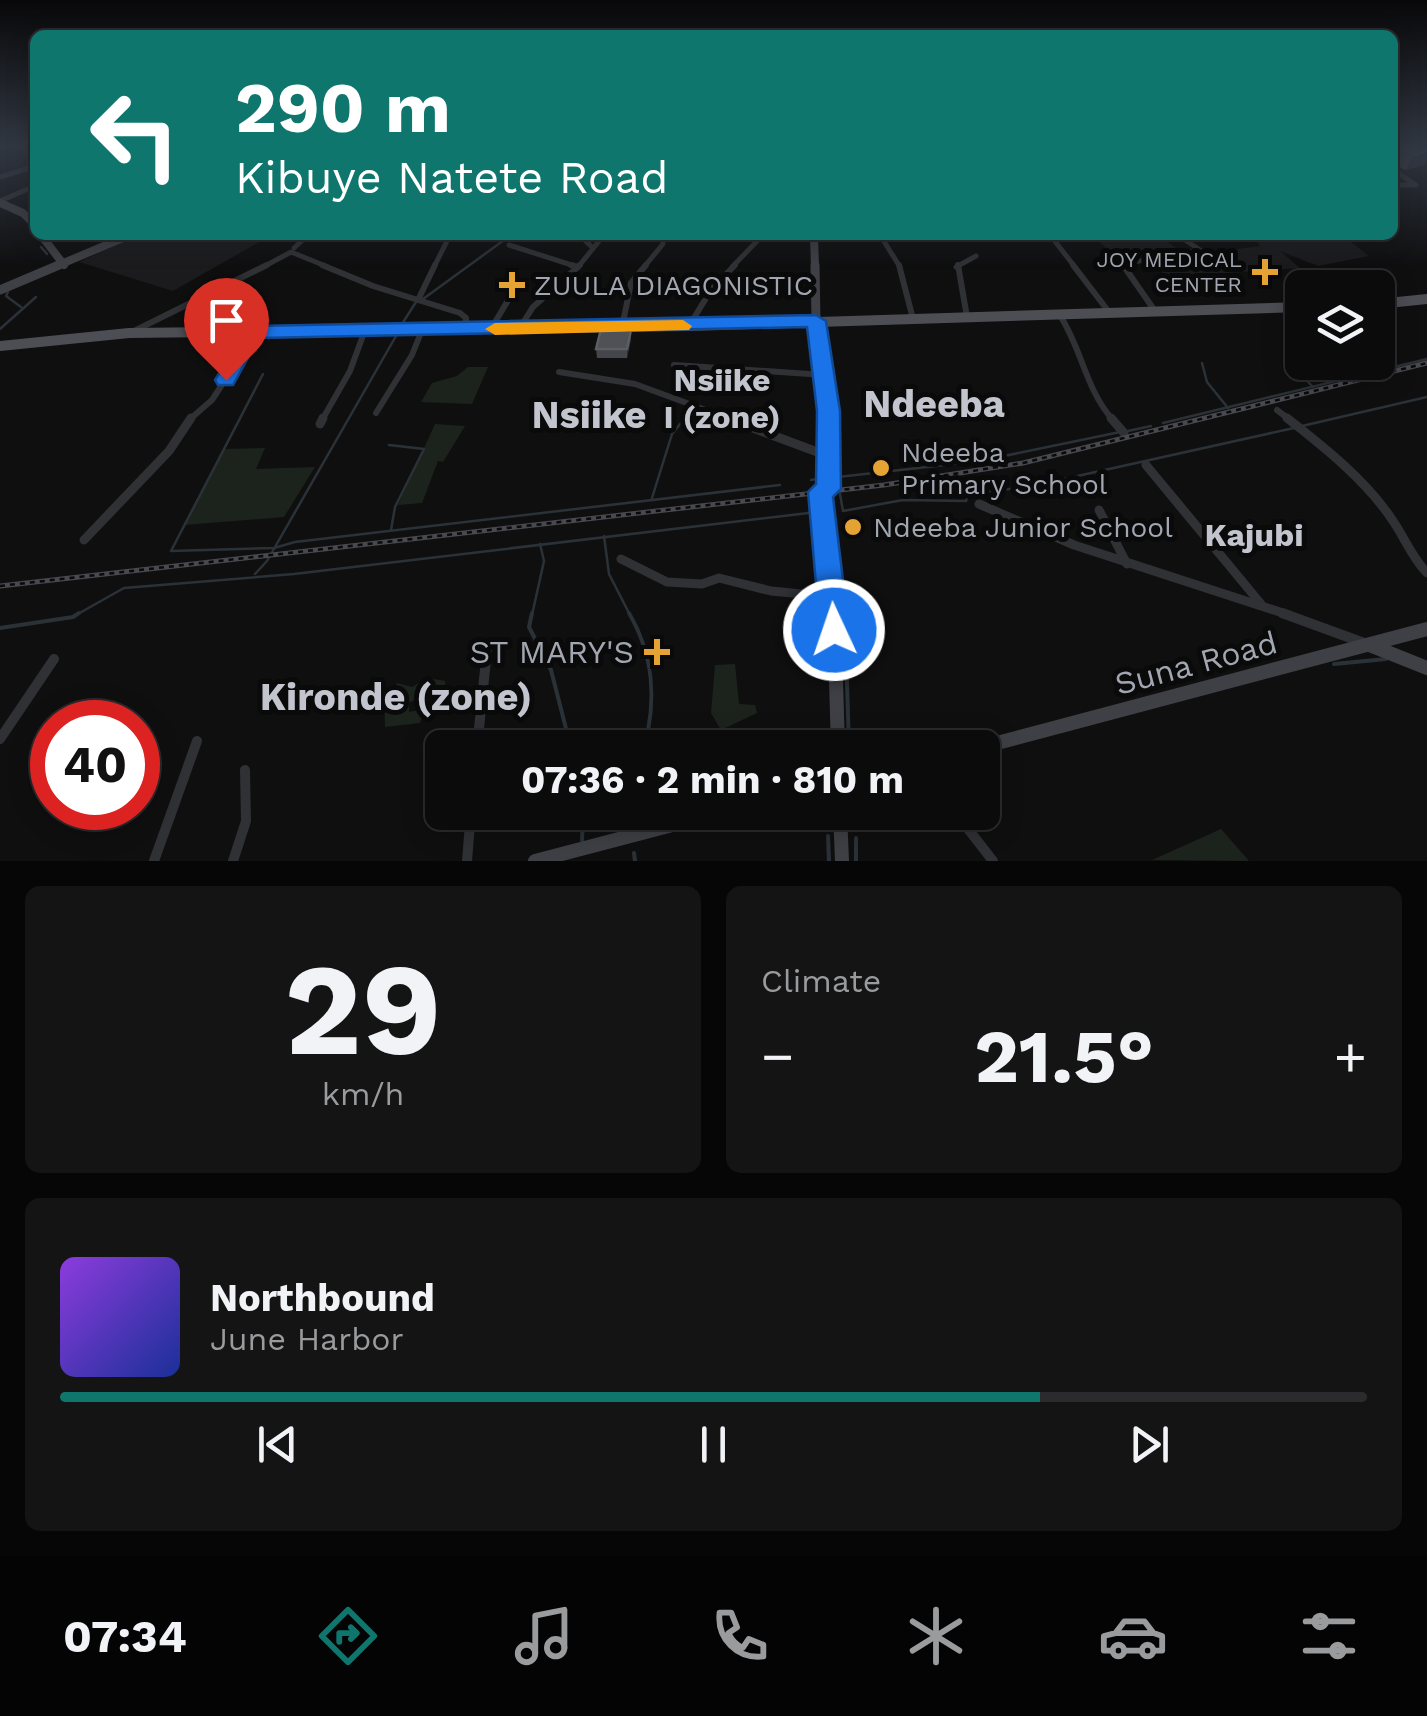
<!DOCTYPE html>
<meta charset="utf-8">
<style>
:root{--surface:#0b0b0c;--page:#141415;--text:#f1f3f6;--muted:#9a9b9d;--line:#2b2b2d;--accent:#0f766e}
body{margin:0;font-family:"Work Sans",sans-serif;background:var(--page);color:var(--text);height:100vh;display:flex;flex-direction:column;font-size:38px;white-space:nowrap}
*{box-sizing:border-box;margin:0}
p{font-size:32px;color:var(--muted)}
.icon{flex:none;width:55px;height:55px;fill:none;stroke:currentColor;stroke-width:2;stroke-linecap:round;stroke-linejoin:round}
.map{position:relative;height:861px;overflow:hidden}
.panel{display:flex;flex-direction:column;gap:25px;padding:25px;background:#060607;flex:1}
.panel>*{flex:none}
.hud{position:absolute;left:30px;top:30px;width:1368px;height:210px;border-radius:15px;box-shadow:0 5px 25px #0003,0 0 0 2px var(--line);background:#0f766e;color:#fff;overflow:hidden}
.fabs{position:absolute;left:1285px;top:270px;display:grid;gap:20px}
.fabs a{display:grid;place-items:center;width:110px;height:110px;border-radius:15px;background:var(--surface);box-shadow:0 5px 25px #0003,0 0 0 2px var(--line);font-size:50px}
.speed{position:absolute;left:30px;top:700px;display:flex;gap:20px;font-size:50px;font-weight:700;text-align:center}
.speed>*{display:grid;place-content:center;width:130px;height:130px;border-radius:50%;background:var(--surface);box-shadow:0 5px 25px #0003,0 0 0 2px var(--line);line-height:1}
.speed .limit{border:15px solid #d22;background:#fff;color:#111}
.pin{position:absolute;display:grid;place-items:center;width:85px;height:85px;color:#fff;margin:-102px -42px;border-radius:50% 50% 50% 0;rotate:-45deg;box-shadow:0 0 10px #0007}
.pin .icon{rotate:45deg}
.me{position:absolute;width:110px;margin:-55px;rotate:357deg;stroke-linejoin:round;filter:drop-shadow(0 0 8px #0008)}
.turn{display:flex;align-items:center;gap:35px;height:210px;padding:0 40px;font-size:45px}
.turn .icon{width:130px;height:130px;stroke-width:2.5}
.turn b{display:block;font-size:70px;line-height:85px}
.big{font-size:75px;font-weight:700;line-height:1.1}
.panel .card{flex:1;display:flex;flex-direction:column;justify-content:center;gap:15px;min-width:0;padding:0 35px;border-radius:15px;background:var(--page)}
.panel .dial{align-items:center;gap:0}
.dial b{font-size:130px;line-height:1}
.song{display:flex;align-items:center;gap:30px}
.cover{width:120px;height:120px;border-radius:15px;background:linear-gradient(135deg,hsl(270 70% 55%),hsl(230 70% 35%))}
.played{height:10px;border-radius:5px;background:linear-gradient(90deg,var(--accent) 75%,var(--line) 75%)}
.keys{display:flex;justify-content:space-around;direction:ltr}
.heat{display:flex;justify-content:space-between;align-items:center;font-size:55px;direction:ltr}
.panel .tiles{flex:1;display:grid;gap:25px;grid-template-columns:1fr 1fr}
.card:last-child{grid-column:span 2}
.trip{position:absolute;left:425px;top:730px;width:575px;height:100px;border-radius:15px;background:var(--surface);box-shadow:0 5px 25px #0003,0 0 0 2px var(--line);font-weight:700;line-height:100px;text-align:center}
.menu{display:flex;height:160px;justify-content:space-around;align-items:center;background:#040405;color:var(--muted)}
.menu .icon{width:70px;height:70px}
.menu .selected{color:var(--accent)}
.menu b{font-size:45px;color:var(--text)}
.map>svg:first-child{display:block}
.built{fill:#1b1b1d}
.green{fill:#1c231c}
.lines{fill:none;stroke-linecap:round;stroke-linejoin:round}
.stream-far1{stroke:#2a3238;stroke-width:2.5}
.stream{stroke:#2a3238;stroke-width:4}
.street-far3{stroke:#303135;stroke-width:5}
.street-far2{stroke:#303135;stroke-width:6}
.street-far1{stroke:#303135;stroke-width:9}
.street{stroke:#303135;stroke-width:10}
.secondary-far3{stroke:#3f4045;stroke-width:8}
.secondary-far2{stroke:#3f4045;stroke-width:9}
.secondary-far1{stroke:#3f4045;stroke-width:11}
.secondary{stroke:#3f4045;stroke-width:14}
.primary{stroke:#4d4e54;stroke-width:10}
.rail-casing{stroke:#48494e;stroke-width:5}
.rail{stroke:#0a0a0b;stroke-width:2.5;stroke-dasharray:5;stroke-linecap:butt}
.wall{fill:#45464b}
.shaded-wall{fill:#2b2c2f}
.building{fill:#4f5156;stroke:#5c5e64;stroke-width:2.5}
.route{fill:#1a73e8;stroke:#114b97;stroke-width:2.5}
.slow{fill:#f59e0b}
.poi-dot{fill:#e5a333;stroke:#0a0a0b;stroke-width:4}
.labels{text-anchor:middle;dominant-baseline:central;stroke-width:10;stroke-linejoin:round;paint-order:stroke}
.far-poi-label{font-size:22px;fill:#a1a6b0;stroke:#0a0a0b;text-anchor:end}
.poi-label{font-size:28px;fill:#a1a6b0;stroke:#0a0a0b;text-anchor:start}
.quarter-label{font-size:32px;font-weight:bold;fill:#c2c5cd;stroke:#0a0a0b}
.near-poi-label{font-size:32px;fill:#a1a6b0;stroke:#0a0a0b;text-anchor:end}
.near-street-label{font-size:32px;fill:#a1a6b0;stroke:#0a0a0b}
.district-label{font-size:38px;font-weight:bold;fill:#c2c5cd;stroke:#0a0a0b}
.near-quarter-label{font-size:38px;font-weight:bold;fill:#c2c5cd;stroke:#0a0a0b}
</style>
<div class="map">
<svg width="1427" height="861" viewBox="0 0 1427 861">
<rect width="100%" height="100%" fill="#0f0f10"/>
<!-- built -->
<g class="built">
<polygon points="137,235 267,235 268,237 173,291 79,262"/>
<polygon points="1131,235 1160,235 1179,251 1119,260 1097,240"/>
<polygon points="1251,235 1281,235 1290,243 1284,235 1342,235 1369,256 1318,266 1280,251 1300,268 1167,277 1149,261 1260,246"/>
</g>
<!-- green -->
<g class="green">
<polygon points="468,367 488,367 472,404 421,402 432,383 457,376"/>
<polygon points="435,424 465,426 443,462 438,461 422,503 398,505"/>
<polygon points="265,448 256,469 315,467 284,517 184,525 224,449"/>
<polygon points="735,664 739,704 755,705 757,713 721,730 711,713 715,665"/>
<polygon points="428,678 445,681 445,692 409,702 409,712 425,709 420,723 385,727 384,693 394,690 397,683 412,687"/>
<polygon points="1221,829 1249,861 1152,860"/>
</g>
<g class="lines">
<!-- stream-far1 -->
<g class="stream-far1">
<polyline points="41,247 47,254"/>
<polyline points="8,292 6,296 21,307"/>
<polyline points="423,299 511,235"/>
<polyline points="402,324 416,302"/>
<polyline points="0,329 36,297"/>
<polyline points="1284,357 1313,387"/>
<polyline points="1202,363 1207,382 1228,408"/>
<polyline points="263,374 171,551 274,548 295,542 780,485"/>
<polyline points="1163,423 1427,359"/>
<polyline points="1302,426 1427,397"/>
<polyline points="1128,431 1151,426"/>
<polyline points="389,445 424,449 395,507 391,530"/>
<polyline points="811,480 817,479"/>
<polyline points="840,487 838,477 980,461 1120,432"/>
<polyline points="840,494 843,511 903,500 966,501 968,495 1037,485 1294,428"/>
<polyline points="652,498 672,434 694,407"/>
<polyline points="604,536 609,574 630,615"/>
<polyline points="255,574 267,561 396,336"/>
<polyline points="76,615 124,588 294,574 817,512"/>
<polyline points="532,615 544,561 540,544"/>
</g>
<!-- stream -->
<g class="stream">
<polyline points="532,613 529,627 551,670 571,748"/>
<path d="M629,613C654,656 657,700 644,748"/>
<polyline points="0,628 73,617 79,613"/>
<polyline points="846,651 849,748"/>
<polyline points="1334,664 1386,659"/>
<polyline points="827,812 827,816"/>
<polyline points="638,824 639,812"/>
<polyline points="828,836 829,861"/>
<polyline points="856,838 856,861"/>
<polyline points="582,841 583,812"/>
<polyline points="634,853 635,861"/>
</g>
<!-- street-far3 -->
<g class="street-far3">
<polyline points="1392,169 1416,185 1395,185"/>
<polyline points="0,177 35,166"/>
<polyline points="0,201 35,186"/>
<polyline points="579,235 592,247"/>
<polyline points="880,235 900,267"/>
<polyline points="1050,235 1075,267"/>
<polyline points="509,245 578,267"/>
<polyline points="294,248 308,235"/>
<polyline points="263,267 291,252 328,267"/>
<polyline points="434,267 450,235"/>
<polyline points="578,267 604,235"/>
<polyline points="644,267 663,244 663,239 648,235"/>
<polyline points="732,267 763,235"/>
<polyline points="956,267 976,256"/>
<polyline points="1124,267 1122,264 1200,250 1178,235"/>
</g>
<!-- street-far2 -->
<g class="street-far2">
<polyline points="322,265 373,286 460,313 466,318 466,329"/>
<polyline points="571,265 578,267"/>
<polyline points="899,265 913,319"/>
<polyline points="958,265 967,317"/>
<polyline points="1073,265 1109,312"/>
<polyline points="1123,265 1155,311"/>
<polyline points="418,300 435,265"/>
<path d="M1059,314C1082,348 1085,389 1113,420"/>
<polyline points="689,326 711,290 735,265"/>
<polyline points="622,327 631,283 646,265"/>
<polyline points="491,329 517,285"/>
<polyline points="519,329 533,307 580,265"/>
<polyline points="134,331 267,265"/>
<polyline points="674,365 824,375"/>
<polyline points="559,372 635,384 733,420"/>
<polyline points="1277,410 1290,420"/>
<polyline points="376,413 412,355 422,330"/>
<polyline points="189,420 212,400 244,351 250,332"/>
<polyline points="322,420 350,371 365,330"/>
</g>
<!-- street-far1 -->
<g class="street-far1">
<polyline points="726,418 828,456"/>
<polyline points="1111,418 1124,433"/>
<path d="M1287,418C1324,447 1367,481 1393,521C1406,540 1411,556 1427,573"/>
<polyline points="320,424 323,418"/>
<polyline points="1146,465 1261,604"/>
<polyline points="979,504 1074,545 1289,615"/>
<polyline points="1099,510 1127,564"/>
<polyline points="84,540 169,451 191,418"/>
<polyline points="621,559 667,582 702,584 719,578 771,591 833,597"/>
</g>
<!-- street -->
<g class="street">
<polyline points="1282,613 1367,644"/>
<polyline points="0,739 54,659"/>
<polyline points="477,748 487,650"/>
<polyline points="955,812 993,861"/>
<polyline points="154,861 197,741"/>
<polyline points="233,861 246,821 245,770"/>
<polyline points="467,861 471,812"/>
</g>
<!-- secondary-far3 -->
<g class="secondary-far3">
<polyline points="0,203 23,213 35,225"/>
<polyline points="41,235 64,265"/>
<polyline points="814,235 815,267"/>
<polyline points="54,267 130,235"/>
</g>
<!-- secondary-far2 -->
<g class="secondary-far2">
<polyline points="815,265 816,321 829,420"/>
<polyline points="0,290 59,265"/>
</g>
<!-- secondary-far1 -->
<polyline class="secondary-far1" points="829,418 828,489 820,492 834,615"/>
<!-- secondary -->
<g class="secondary">
<polyline points="834,613 838,748"/>
<polyline points="1372,646 1427,668"/>
<polyline points="978,748 1427,629"/>
<polyline points="840,812 842,861"/>
<polyline points="535,861 722,812"/>
</g>
<!-- primary -->
<g class="primary">
<polyline points="1378,304 1427,299"/>
<polyline points="0,346 129,333 689,326 1302,307"/>
</g>
<!-- rail casing -->
<g class="rail-casing">
<polyline id="rail" points="0,586 884,485 1023,463 1427,363"/>
</g>
<!-- rail -->
<use href="#rail" class="rail"/>
</g>
<!-- wall -->
<g class="wall">
<polygon points="1392,146 1427,147 1427,160 1424,165 1405,170 1392,163"/>
<polygon points="631,339 627,358 597,358 596,349"/>
</g>
<!-- shaded-wall -->
<g class="shaded-wall">
<polygon points="1403,148 1393,163 1392,163 1392,156 1396,151"/>
<polygon points="1427,151 1427,160 1424,165 1405,170 1415,155"/>
<polygon points="631,330 631,339 627,358 627,349"/>
</g>
<!-- building -->
<g class="building">
<polygon points="1392,146 1421,146 1427,147 1427,151 1415,155 1403,148 1396,151 1392,149"/>
<polygon points="601,329 631,330 627,349 596,349"/>
</g>
<!-- sky -->
<linearGradient id="sky" x2="0" y2="1"><stop stop-color="#080809"/><stop offset="0.55" stop-color="#313742"/><stop offset="1" stop-color="#313742" stop-opacity="0"/></linearGradient>
<rect width="1427" height="266" fill="url(#sky)"/>
<!-- route -->
<path class="route" d="M816,315L826,321L840,411L841,489L833,497L849,630L845,639L834,642L824,639L820,630L808,492L816,484L817,411L807,327L259,338L233,385H218L215,380C225,365 236,333 250,326Z"/>
<!-- slow -->
<polygon class="slow" points="683,320 692,326 689,330 495,335 485,329 495,323"/>
<!-- markers -->
<g class="poi-dot">
<path d="M1260 257h10v10h10v10h-10v10h-10v-10h-10v-10h10z"/>
<path d="M507 270h10v10h10v10h-10v10h-10v-10h-10v-10h10z"/>
<circle cx="881" cy="468" r="10"/>
<circle cx="853" cy="527" r="10"/>
<path d="M652 637h10v10h10v10h-10v10h-10v-10h-10v-10h10z"/>
</g>
<g class="labels">
<!-- far-poi labels -->
<g class="far-poi-label">
<text x="1242" y="259">JOY MEDICAL<tspan x="1242" dy="25">CENTER</tspan></text>
</g>
<!-- poi labels -->
<g class="poi-label">
<text x="534" y="285">ZUULA DIAGONISTIC</text>
<text x="901" y="452">Ndeeba<tspan x="901" dy="32">Primary School</tspan></text>
<text x="873" y="527">Ndeeba Junior School</text>
</g>
<!-- quarter labels -->
<g class="quarter-label">
<text x="722" y="380">Nsiike<tspan x="722" dy="37">I (zone)</tspan></text>
<text x="1254" y="535">Kajubi</text>
</g>
<!-- near-poi labels -->
<g class="near-poi-label">
<text x="634" y="652">ST MARY'S</text>
</g>
<!-- near-street labels -->
<g class="near-street-label">
<text transform="translate(1196 663) rotate(-15)">Suna Road</text>
</g>
<!-- district labels -->
<g class="district-label">
<text x="934" y="404">Ndeeba</text>
<text x="589" y="415">Nsiike</text>
</g>
<!-- near-quarter labels -->
<g class="near-quarter-label">
<text x="396" y="697">Kironde (zone)</text>
</g>
</g>
</svg>
<div class="fabs">
<a><svg class="icon" aria-label="layers" viewBox="0 0 24 24"><path d="M12 4l9 5-9 5-9-5zM3 14l9 5 9-5"/></svg></a>
</div>
<div class="speed"><div class="limit">40</div></div>
<div class="pin" style="left:226px;top:380px;background:#d93025"><svg class="icon" aria-label="arrive" viewBox="0 0 24 24"><path d="M6 21V4h12l-3 4 3 4H6"/></svg></div>
<svg class="me" style="left:834px;top:630px" viewBox="-20 -20 40 40"><circle r="17" fill="#1a73e8" stroke="#fff" stroke-width="3"/><path d="M0-11L8 9 0 5-8 9z" fill="#fff"/></svg>
<div class="trip">07:36 · 2 min · 810 m</div>
<div class="hud">
<div class="turn"><svg class="icon" aria-label="left" viewBox="0 0 24 24"><path d="M17 20v-9H6M10 6l-5 5 5 5"/></svg><div><b>290 m</b>Kibuye Natete Road</div></div>
</div>
</div>
<section class="panel">
<div class="tiles">
<div class="card dial"><b>29</b><p>km/h</p></div>
<div class="card"><p>Climate</p>
<div class="heat"><a>−</a><b class="big">21.5°</b><a>+</a></div>
</div>
<div class="card">
<div class="song"><i class="cover"></i><div><b>Northbound</b><p>June Harbor</p></div></div>
<div class="played"></div>
<div class="keys"><svg class="icon" aria-label="previous" viewBox="0 0 24 24"><path d="M18 5L8 12l10 7zM5 5v14"/></svg><svg class="icon" aria-label="pause" viewBox="0 0 24 24"><path d="M8 5v14M16 5v14"/></svg><svg class="icon" aria-label="next" viewBox="0 0 24 24"><path d="M6 5l10 7-10 7zM19 5v14"/></svg></div>
</div>
</div>
</section>
<nav class="menu">
<b>07:34</b>
<svg class="icon selected" aria-label="directions" viewBox="0 0 24 24"><path d="M12 3l9 9-9 9-9-9zM9 14v-3h6M13 9l2 2-2 2"/></svg>
<svg class="icon" aria-label="music" viewBox="0 0 24 24"><path d="M9 18V5l10-2v13"/><circle cx="6" cy="18" r="3"/><circle cx="16" cy="16" r="3"/></svg>
<svg class="icon" aria-label="phone" viewBox="0 0 24 24"><path d="M5 4h4l2 5-3 2q2 4 5 5l2-3 5 2v4C11 20 4 13 5 4z"/></svg>
<svg class="icon" aria-label="climate" viewBox="0 0 24 24"><path d="M12 3v18M4 7l16 10M4 17L20 7"/></svg>
<svg class="icon" aria-label="car" viewBox="0 0 24 24"><path d="M5 17H2v-5l4-1 3-4h7l3 4 3 1v5h-3M9 17h6M6 11h13"/><circle cx="7" cy="17" r="2"/><circle cx="17" cy="17" r="2"/></svg>
<svg class="icon" aria-label="filters" viewBox="0 0 24 24"><path d="M4 7h16M4 17h16"/><circle cx="9" cy="7" r="2"/><circle cx="15" cy="17" r="2"/></svg>
</nav>
